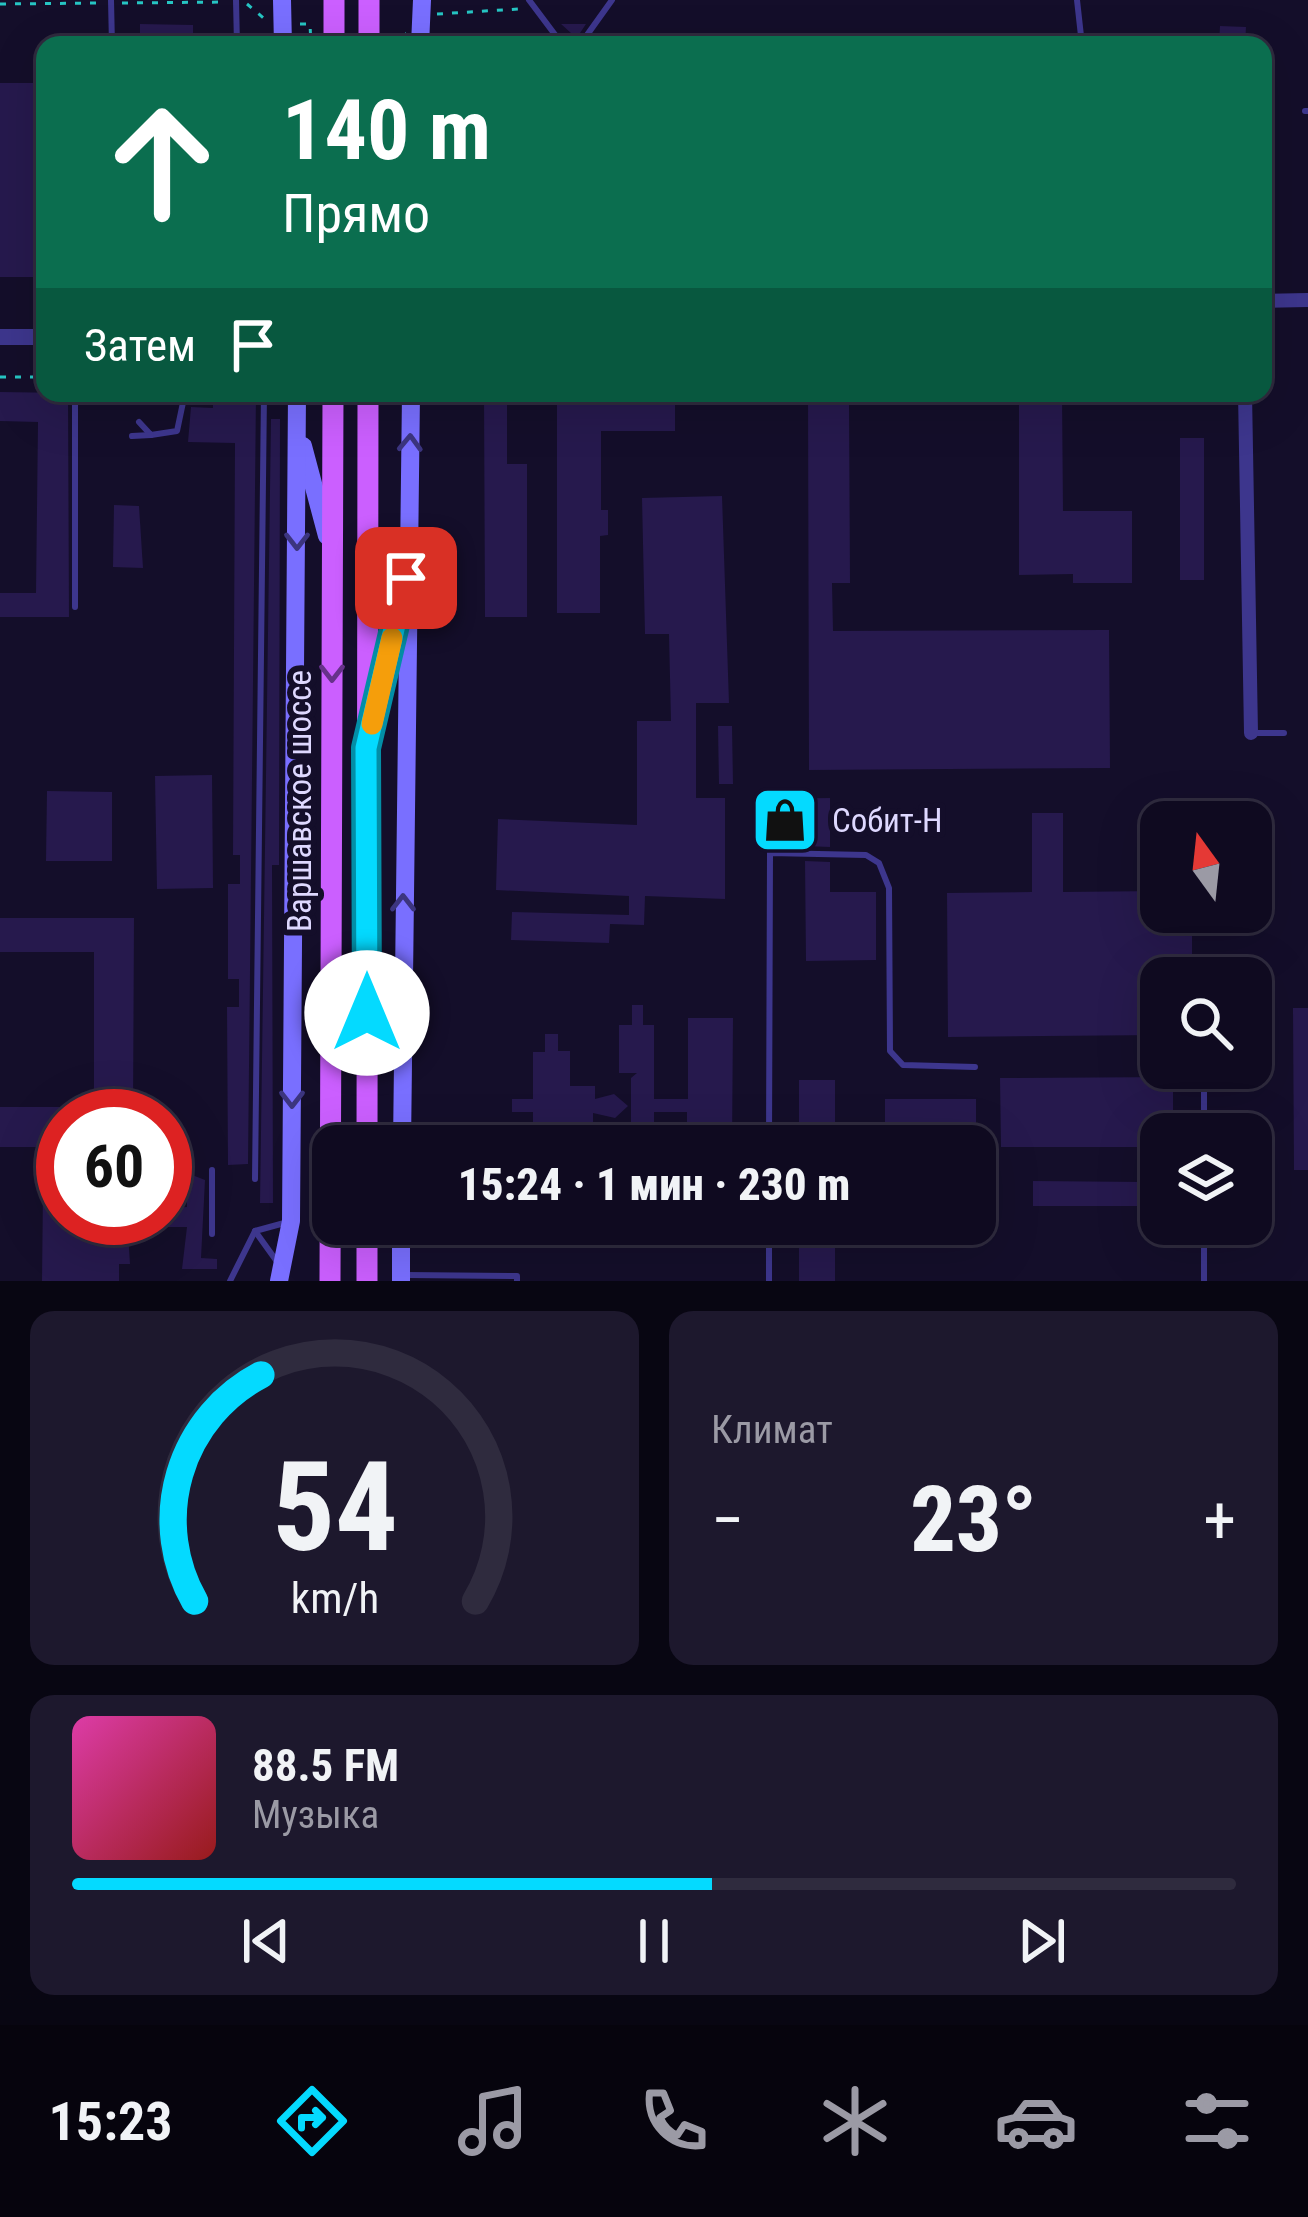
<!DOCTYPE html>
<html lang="ru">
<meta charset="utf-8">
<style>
:root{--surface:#0f0a20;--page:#1d182d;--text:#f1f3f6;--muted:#9b9aa5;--line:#2f2b3e;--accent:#04daff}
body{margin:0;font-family:"Roboto Condensed",sans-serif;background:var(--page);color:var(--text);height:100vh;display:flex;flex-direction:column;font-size:45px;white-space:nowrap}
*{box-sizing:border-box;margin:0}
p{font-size:39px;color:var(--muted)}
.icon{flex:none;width:66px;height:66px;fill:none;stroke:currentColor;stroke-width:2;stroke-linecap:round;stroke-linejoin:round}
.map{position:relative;height:1281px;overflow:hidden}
.side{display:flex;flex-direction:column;gap:30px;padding:30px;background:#080612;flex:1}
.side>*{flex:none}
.guide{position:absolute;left:36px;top:36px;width:1236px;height:366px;border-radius:24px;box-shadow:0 12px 48px #0002,0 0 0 3px var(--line);background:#0b6e4f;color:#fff;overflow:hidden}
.needle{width:78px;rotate:345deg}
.controls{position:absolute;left:1140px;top:801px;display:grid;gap:24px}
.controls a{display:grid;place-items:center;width:132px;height:132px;border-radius:24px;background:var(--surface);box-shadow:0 12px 48px #0002,0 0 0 3px var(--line);font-size:60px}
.speed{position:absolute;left:36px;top:1089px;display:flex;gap:24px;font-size:60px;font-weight:700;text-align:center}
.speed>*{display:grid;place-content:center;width:156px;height:156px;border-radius:50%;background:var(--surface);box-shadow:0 12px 48px #0002,0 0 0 3px var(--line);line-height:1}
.speed .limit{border:18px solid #d22;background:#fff;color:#111}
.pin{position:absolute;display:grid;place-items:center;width:102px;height:102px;color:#fff;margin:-51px;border-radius:24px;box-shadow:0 6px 18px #0006}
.me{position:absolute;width:132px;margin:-66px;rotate:0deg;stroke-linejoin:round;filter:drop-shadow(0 0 9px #0008)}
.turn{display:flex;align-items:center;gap:42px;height:252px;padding:0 48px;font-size:54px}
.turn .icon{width:156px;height:156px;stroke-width:2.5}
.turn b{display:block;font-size:84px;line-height:102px}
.then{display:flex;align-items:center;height:114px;padding:0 48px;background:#0003;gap:24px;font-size:45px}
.big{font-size:90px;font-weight:800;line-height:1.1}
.side .widget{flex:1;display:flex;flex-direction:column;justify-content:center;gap:18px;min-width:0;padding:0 42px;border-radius:24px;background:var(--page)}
.side .dial{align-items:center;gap:0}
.dial svg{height:312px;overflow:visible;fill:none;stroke:var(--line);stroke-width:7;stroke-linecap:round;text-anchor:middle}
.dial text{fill:var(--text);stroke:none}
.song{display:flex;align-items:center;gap:36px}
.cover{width:144px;height:144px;border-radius:18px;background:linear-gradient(135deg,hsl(320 70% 55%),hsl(0 70% 35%))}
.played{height:12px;border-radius:6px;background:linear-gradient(90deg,var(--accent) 55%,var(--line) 55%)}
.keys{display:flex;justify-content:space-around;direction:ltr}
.heat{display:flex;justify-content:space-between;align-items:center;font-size:66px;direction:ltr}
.side .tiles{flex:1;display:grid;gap:30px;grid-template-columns:1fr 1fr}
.widget:last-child{grid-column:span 2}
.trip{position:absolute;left:312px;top:1125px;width:684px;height:120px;border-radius:24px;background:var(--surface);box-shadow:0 12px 48px #0002,0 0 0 3px var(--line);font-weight:800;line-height:120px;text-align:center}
.menu{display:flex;height:192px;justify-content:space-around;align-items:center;background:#06040d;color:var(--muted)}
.menu .icon{width:84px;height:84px}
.menu .on{color:var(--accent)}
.menu b{font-size:54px;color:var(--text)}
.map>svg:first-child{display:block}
.building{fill:#26194d}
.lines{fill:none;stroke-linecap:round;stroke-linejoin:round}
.path{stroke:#26c5c3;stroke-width:3;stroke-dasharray:6 9;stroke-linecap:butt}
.service{stroke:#3d368d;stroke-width:6}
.minor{stroke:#3d368d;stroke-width:14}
.tertiary{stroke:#3d368d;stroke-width:16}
.secondary{stroke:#796fff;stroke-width:18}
.primary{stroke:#cb5fff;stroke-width:21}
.oneway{stroke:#3c357f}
.oneway2{stroke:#66328a}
.route-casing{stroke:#038ea6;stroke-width:30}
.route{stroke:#04daff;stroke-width:21}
.slow{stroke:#f59e0b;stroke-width:21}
.labels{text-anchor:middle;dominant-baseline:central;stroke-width:12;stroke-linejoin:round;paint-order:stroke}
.street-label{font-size:33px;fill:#ded8ff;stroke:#140e2a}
.poi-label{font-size:33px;fill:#ded8ff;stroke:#140e2a;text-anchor:start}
</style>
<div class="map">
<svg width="1308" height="1281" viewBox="0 0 1308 1281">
<rect width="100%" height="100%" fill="#140e2a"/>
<!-- building -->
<g class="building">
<polygon points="140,24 193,25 193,45 140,45"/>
<polygon points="561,24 586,24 580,33 583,45 567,45 571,33"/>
<polygon points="1220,26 1246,27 1245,45 1219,45"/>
<rect x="0" y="83" width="45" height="194"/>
<polygon points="0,392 68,393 69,617 0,617 0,593 36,593 38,422 0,421"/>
<polygon points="213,393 256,393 248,1164 228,1165 227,1007 239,1007 239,979 228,979 228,884 240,884 240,855 233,855 235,443 188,442 191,407 213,408"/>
<polygon points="484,393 507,393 507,464 527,464 527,617 485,617"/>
<polygon points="557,393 675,393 675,431 601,431 601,510 608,510 608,535 600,536 600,613 557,613"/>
<polygon points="808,393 1062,393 1063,511 1132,511 1132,583 1073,583 1073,574 1019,575 1019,404 849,405 850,583 832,583 833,631 1109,630 1110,768 809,770"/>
<polygon points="271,419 280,419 279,865 272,865 273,1203 260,1203"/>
<rect x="1180" y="438" width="24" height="142"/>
<polygon points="722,496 729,703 696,703 696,798 725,798 725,899 645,896 644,925 610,924 609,943 511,940 512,912 629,915 629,896 496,890 498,819 637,825 637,721 671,721 669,634 645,634 642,498"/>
<polygon points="114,505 139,506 143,568 113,567"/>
<polygon points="718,726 732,726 733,784 719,784"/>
<polygon points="212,775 213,888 157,889 155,776"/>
<polygon points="47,791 112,792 112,861 46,861"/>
<polygon points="830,798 830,847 805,846 805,826 764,827 765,799"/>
<polygon points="1032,813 1063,813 1063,892 1161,891 1161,912 1192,912 1192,978 1161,978 1161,1035 948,1037 947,893 1032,892"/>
<polygon points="805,861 830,862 830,892 876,892 876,960 806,961"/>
<polygon points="0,918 134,918 133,1116 94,1116 94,952 0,952"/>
<polygon points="632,1005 643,1005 643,1025 654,1025 654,1099 688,1099 688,1018 733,1018 732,1146 687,1146 687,1112 654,1112 654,1146 641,1146 631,1136 631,1078 637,1073 619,1073 619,1025 632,1025"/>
<polygon points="1293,1008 1308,1008 1308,1170 1294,1170"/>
<polygon points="545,1034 558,1034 558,1051 570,1051 570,1086 595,1086 595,1099 614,1094 628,1106 615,1118 593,1113 593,1138 584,1146 533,1146 533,1112 512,1112 512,1099 533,1099 533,1052 545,1052"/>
<polygon points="1173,1077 1173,1134 1161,1134 1161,1147 1001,1147 1000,1078"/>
<rect x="799" y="1080" width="36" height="66"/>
<rect x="885" y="1099" width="91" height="47"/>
<rect x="0" y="1107" width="63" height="40"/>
<polygon points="187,1173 205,1180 201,1258 217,1259 217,1269 182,1269 187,1227 166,1227 166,1208 187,1207"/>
<polygon points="1033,1181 1144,1182 1144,1206 1033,1206"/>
<polygon points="43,1189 63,1189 63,1218 127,1218 130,1264 119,1264 119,1281 42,1281"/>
<rect x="799" y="1224" width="36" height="57"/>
</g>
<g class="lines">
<!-- path -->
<g class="path">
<polyline points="122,3 226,2"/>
<polyline points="0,4 100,3"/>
<polyline points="247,4 267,21"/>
<polyline points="437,14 518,9"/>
<polyline points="300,24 310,24 311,45"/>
<polyline points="401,45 401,34 406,34"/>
<polyline points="0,377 45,377"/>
</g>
<!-- service -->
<g class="service">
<polyline points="111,0 112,45"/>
<polyline points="236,0 237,45"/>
<polyline points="529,0 556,36 564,36"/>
<polyline points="1077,0 1082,45"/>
<polyline points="587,35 612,0"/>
<polyline points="1305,111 1308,111"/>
<polyline points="75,393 75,607"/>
<polyline points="139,422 151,435 177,431 185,393"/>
<polyline points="132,436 151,435"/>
<polyline points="1254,733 1284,733"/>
<polyline points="1204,1134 1204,1070"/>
<polyline points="1227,1134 1227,1123"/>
<polyline points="769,1146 770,853 866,855 879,863 889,888 890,1051 903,1065 975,1067"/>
<polyline points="212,1170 212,1234"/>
<polyline points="255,1179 264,393"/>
<polyline points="255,1231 278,1263"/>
<polyline points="406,1275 517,1276 517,1281"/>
<polyline points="230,1281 255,1231 288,1222"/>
<polyline points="769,1281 769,1224"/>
<polyline points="1204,1281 1204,1224"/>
</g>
<!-- minor -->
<g class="minor">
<polyline points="1263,301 1308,300"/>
<polyline points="1245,393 1251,733"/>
</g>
<!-- tertiary -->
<polyline class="tertiary" points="0,337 45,337"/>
<!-- secondary -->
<g class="secondary">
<polyline points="282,0 283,45"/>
<polyline points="420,45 422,0"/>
<polyline points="303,446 327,536"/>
<polyline points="373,719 398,611"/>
<polyline points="402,1146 411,393"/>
<polyline points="279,1281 291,1221 297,393"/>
<polyline points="401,1281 401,1224"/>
</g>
<!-- primary -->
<g class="primary">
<polyline points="334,45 334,0"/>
<polyline points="369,45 369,0"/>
<polyline points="367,1146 368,393"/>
<polyline points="367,1224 367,1281"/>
<polyline points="330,1281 333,393"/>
</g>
</g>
<!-- one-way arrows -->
<defs><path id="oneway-chevron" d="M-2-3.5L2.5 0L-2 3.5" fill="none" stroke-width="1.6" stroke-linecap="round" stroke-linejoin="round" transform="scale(3)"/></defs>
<g class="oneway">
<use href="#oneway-chevron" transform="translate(410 443) rotate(-88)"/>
<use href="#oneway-chevron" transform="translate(297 541) rotate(90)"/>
<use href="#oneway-chevron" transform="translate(403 903) rotate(-90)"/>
<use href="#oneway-chevron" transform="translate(292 1099) rotate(90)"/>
</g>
<use class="oneway2" href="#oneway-chevron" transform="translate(332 673) rotate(90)"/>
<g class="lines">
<!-- route casing -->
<g class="route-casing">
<polyline id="route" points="367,1013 366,748 406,578"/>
</g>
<!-- route -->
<use href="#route" class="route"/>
<!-- slow -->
<polyline class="slow" points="372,724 392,638"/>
</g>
<!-- icons -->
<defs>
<g id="shop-square" transform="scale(3.45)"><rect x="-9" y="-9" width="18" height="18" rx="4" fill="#04daff" stroke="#140e2a"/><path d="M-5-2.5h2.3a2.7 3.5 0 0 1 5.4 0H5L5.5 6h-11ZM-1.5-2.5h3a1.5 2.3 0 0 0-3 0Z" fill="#111"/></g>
</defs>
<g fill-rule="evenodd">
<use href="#shop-square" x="785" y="820"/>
</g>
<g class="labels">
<!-- street labels -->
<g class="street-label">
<text transform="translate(299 801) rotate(-90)">Варшавское шоссе</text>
</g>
<!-- poi labels -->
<g class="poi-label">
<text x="832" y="820">Собит-Н</text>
</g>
</g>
</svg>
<div class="controls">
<a><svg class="needle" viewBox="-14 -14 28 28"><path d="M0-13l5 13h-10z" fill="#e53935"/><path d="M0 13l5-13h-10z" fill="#9b9aa5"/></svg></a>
<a><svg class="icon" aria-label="search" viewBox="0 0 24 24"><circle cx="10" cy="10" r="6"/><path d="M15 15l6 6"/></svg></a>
<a><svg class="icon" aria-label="layers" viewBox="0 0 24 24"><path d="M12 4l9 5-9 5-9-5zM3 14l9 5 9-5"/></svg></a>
</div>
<div class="speed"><div class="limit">60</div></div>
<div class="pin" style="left:406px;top:578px;background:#d93025"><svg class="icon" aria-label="arrive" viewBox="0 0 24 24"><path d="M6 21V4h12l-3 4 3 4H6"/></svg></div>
<svg class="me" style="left:367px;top:1013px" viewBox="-20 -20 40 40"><circle r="19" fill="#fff"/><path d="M0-13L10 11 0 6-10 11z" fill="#04daff"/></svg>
<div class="trip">15:24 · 1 мин · 230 m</div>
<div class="guide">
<div class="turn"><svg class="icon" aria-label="ahead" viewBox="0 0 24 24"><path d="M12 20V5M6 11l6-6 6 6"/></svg><div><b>140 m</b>Прямо</div></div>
<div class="then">Затем<svg class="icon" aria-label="arrive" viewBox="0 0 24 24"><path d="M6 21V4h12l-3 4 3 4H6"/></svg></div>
</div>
</div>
<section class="side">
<div class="tiles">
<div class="widget dial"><svg viewBox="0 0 100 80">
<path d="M14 69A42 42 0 1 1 86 69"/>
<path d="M14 69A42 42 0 0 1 31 11" stroke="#04daff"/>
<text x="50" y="56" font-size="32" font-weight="700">54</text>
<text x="50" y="72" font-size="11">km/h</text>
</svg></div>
<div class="widget"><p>Климат</p>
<div class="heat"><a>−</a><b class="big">23°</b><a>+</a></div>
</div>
<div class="widget">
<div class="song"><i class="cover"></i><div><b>88.5 FM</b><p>Музыка</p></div></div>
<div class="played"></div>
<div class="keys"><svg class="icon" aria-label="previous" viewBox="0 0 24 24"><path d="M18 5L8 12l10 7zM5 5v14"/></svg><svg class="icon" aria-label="pause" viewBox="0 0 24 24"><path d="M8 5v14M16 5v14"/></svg><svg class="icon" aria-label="next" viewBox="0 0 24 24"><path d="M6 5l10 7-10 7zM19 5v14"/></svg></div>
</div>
</div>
</section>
<nav class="menu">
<b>15:23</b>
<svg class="icon on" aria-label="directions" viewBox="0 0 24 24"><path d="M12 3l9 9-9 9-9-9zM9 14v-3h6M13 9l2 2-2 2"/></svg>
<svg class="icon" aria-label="music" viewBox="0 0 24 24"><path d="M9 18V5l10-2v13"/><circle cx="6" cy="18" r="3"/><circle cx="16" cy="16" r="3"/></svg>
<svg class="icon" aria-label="phone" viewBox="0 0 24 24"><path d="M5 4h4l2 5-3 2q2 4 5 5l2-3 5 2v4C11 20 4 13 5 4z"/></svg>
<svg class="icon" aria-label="climate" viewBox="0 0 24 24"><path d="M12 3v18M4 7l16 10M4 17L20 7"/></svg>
<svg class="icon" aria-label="car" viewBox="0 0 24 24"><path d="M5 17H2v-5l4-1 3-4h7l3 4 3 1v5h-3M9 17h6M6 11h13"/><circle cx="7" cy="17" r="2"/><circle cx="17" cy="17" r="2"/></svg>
<svg class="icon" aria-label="filters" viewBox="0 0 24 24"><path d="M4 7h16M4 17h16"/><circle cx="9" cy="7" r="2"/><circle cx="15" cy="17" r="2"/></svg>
</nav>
